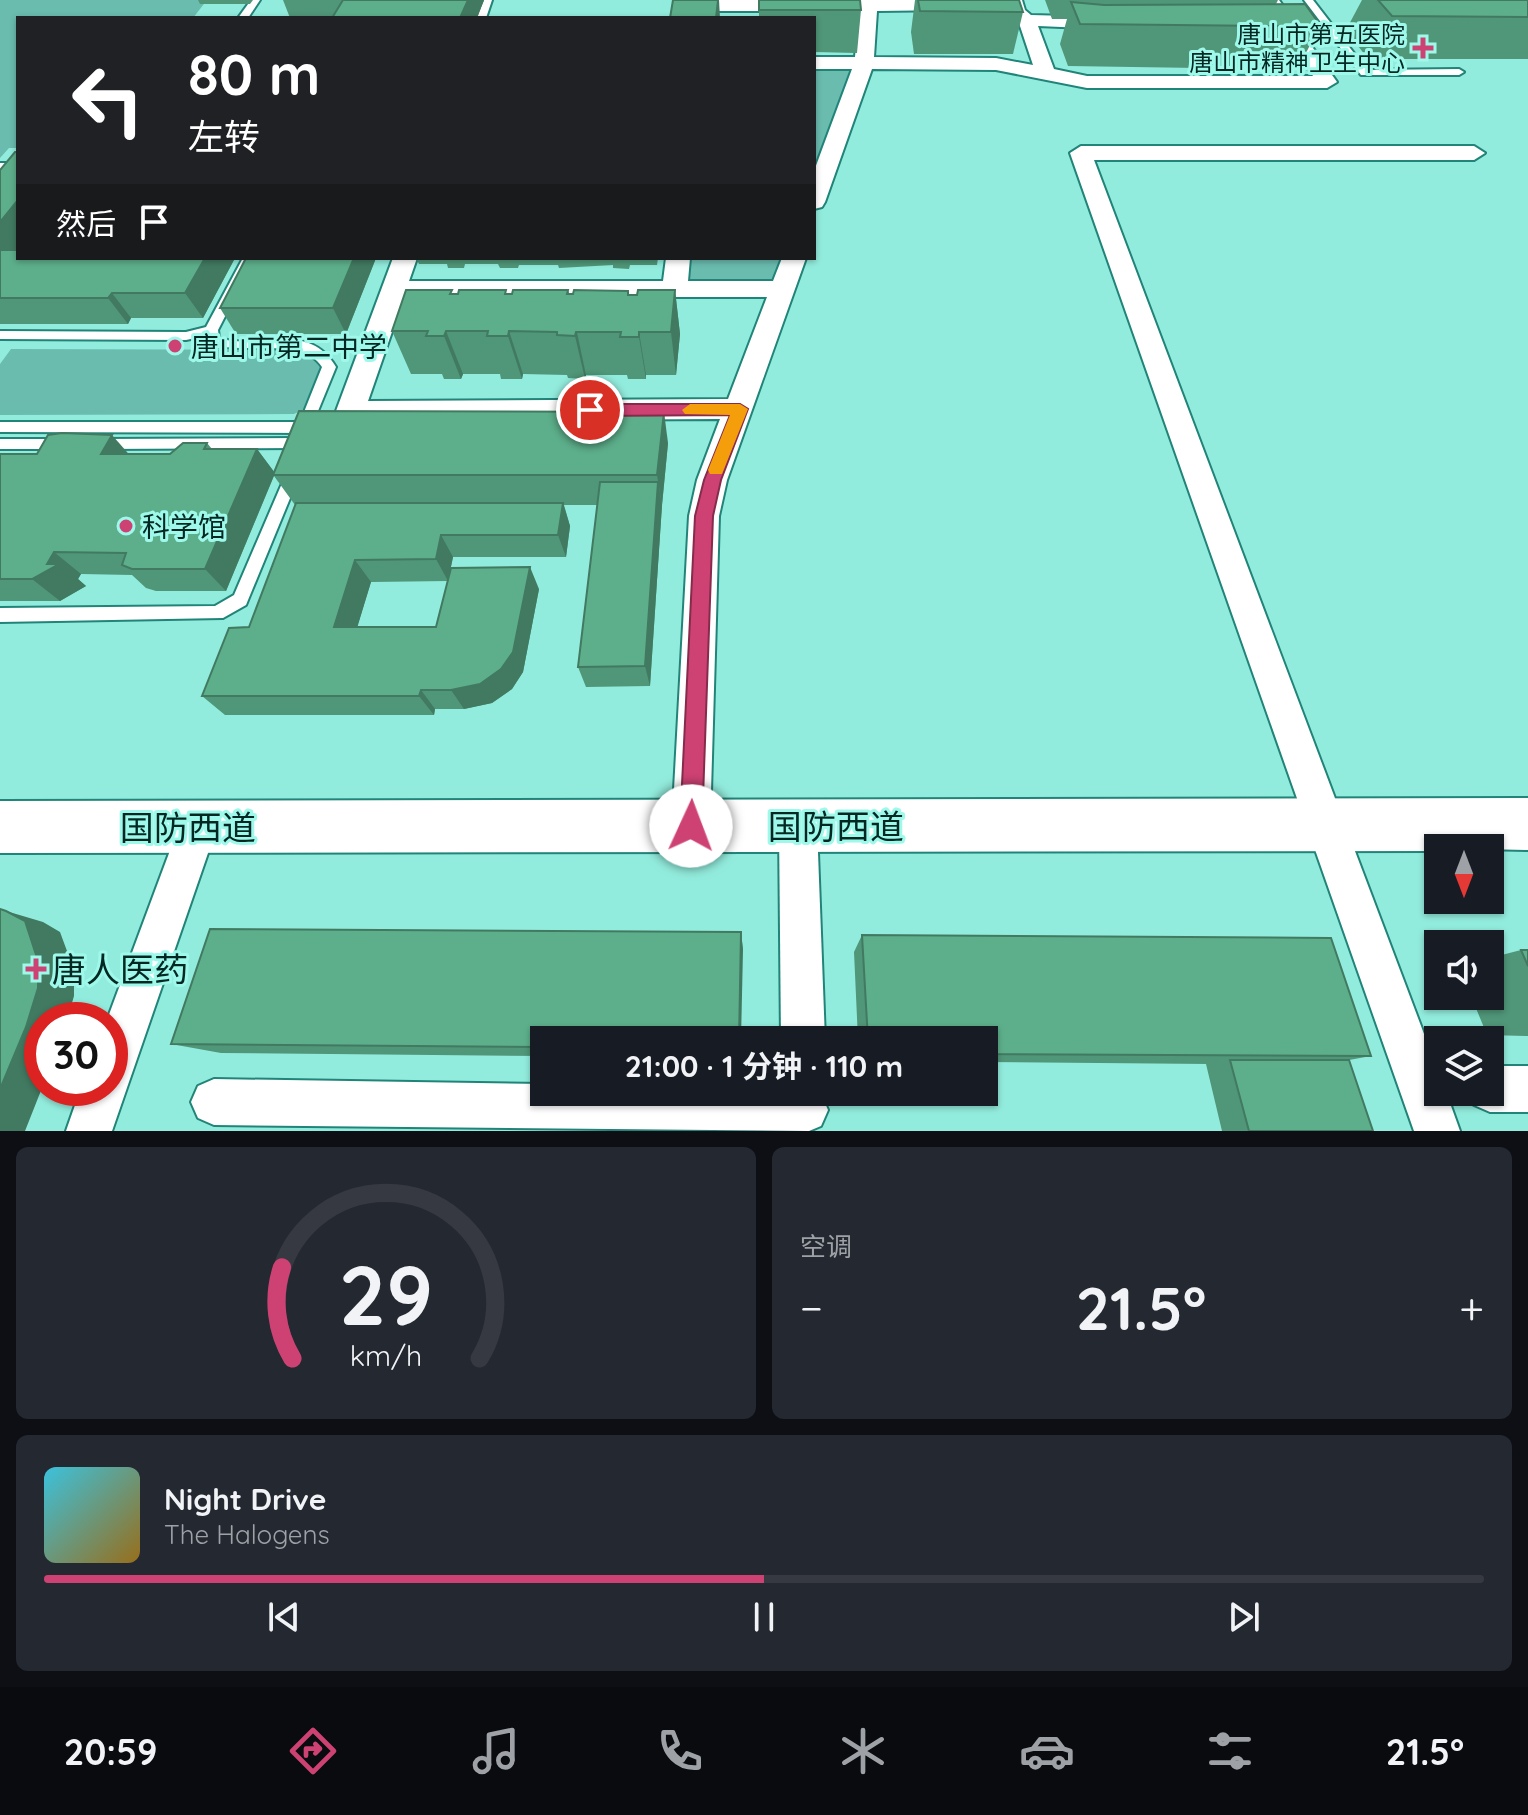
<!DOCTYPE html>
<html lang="zh">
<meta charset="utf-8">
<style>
:root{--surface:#171b24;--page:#242831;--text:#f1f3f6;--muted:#9ea1a6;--line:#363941;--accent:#ce4273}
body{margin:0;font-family:Quicksand,"Noto Sans SC",sans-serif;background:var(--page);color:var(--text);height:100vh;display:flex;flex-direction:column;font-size:30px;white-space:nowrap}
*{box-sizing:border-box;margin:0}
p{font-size:26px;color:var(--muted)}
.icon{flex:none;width:44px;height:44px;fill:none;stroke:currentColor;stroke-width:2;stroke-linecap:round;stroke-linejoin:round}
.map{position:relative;height:1131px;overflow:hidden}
.side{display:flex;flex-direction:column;gap:16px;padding:16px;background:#0d0f14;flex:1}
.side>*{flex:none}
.banner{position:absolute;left:16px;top:16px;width:800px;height:244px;border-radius:0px;box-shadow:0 2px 6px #0004;background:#202124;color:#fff;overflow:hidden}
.needle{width:52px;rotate:180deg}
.controls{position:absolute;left:1424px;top:834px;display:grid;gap:16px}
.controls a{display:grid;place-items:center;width:80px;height:80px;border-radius:0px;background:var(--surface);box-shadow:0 2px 6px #0004;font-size:40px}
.speed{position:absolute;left:24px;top:1002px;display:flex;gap:16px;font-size:40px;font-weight:700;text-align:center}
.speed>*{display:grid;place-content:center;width:104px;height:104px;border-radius:50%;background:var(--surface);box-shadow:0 2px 6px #0004;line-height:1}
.speed .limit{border:12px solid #d22;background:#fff;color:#111}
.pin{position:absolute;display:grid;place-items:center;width:68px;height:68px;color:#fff;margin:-34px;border:4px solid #fff;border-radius:50%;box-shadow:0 2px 8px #0007}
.me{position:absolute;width:88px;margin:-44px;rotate:2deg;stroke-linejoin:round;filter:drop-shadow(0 0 6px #0008)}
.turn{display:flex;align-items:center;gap:28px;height:168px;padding:0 40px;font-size:36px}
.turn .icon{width:104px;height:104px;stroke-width:2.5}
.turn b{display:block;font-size:56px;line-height:68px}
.then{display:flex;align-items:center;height:76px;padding:0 40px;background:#0003;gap:16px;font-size:30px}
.big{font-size:60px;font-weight:700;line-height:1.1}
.side .card{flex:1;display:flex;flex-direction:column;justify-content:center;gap:12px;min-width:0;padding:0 28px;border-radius:12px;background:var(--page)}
.side .dial{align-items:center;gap:0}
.dial svg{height:208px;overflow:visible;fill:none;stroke:var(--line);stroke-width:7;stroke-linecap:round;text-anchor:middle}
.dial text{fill:var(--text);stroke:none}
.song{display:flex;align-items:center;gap:24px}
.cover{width:96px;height:96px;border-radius:12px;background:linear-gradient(135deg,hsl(190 70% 55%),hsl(40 70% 35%))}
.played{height:8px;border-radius:4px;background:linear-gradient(90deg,var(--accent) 50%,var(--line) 50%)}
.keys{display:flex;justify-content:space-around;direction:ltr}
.heat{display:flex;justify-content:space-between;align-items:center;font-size:44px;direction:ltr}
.side .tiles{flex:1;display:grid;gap:16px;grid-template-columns:1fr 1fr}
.card:last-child{grid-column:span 2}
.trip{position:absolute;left:530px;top:1026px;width:468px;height:80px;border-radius:0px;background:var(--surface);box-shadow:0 2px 6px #0004;font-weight:700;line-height:80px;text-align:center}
.tabs{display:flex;height:128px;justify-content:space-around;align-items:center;background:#090b0e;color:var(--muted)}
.tabs .icon{width:56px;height:56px}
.tabs .current{color:var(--accent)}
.tabs b{font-size:36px;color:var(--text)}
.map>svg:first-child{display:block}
.green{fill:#6abcaf}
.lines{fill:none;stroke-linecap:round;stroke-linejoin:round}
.lane-casing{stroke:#218478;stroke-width:4}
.street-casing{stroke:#218478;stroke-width:4}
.secondary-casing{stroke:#218478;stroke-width:4}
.lane{fill:#fff;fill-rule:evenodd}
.street{fill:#fff;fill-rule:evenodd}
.secondary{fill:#fff;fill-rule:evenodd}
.wall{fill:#509678;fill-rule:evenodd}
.shaded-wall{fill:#417a61}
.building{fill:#5daf8b;stroke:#417a61;stroke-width:2}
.route{fill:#ce4273;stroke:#862b4b;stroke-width:2}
.slow{fill:#f59e0b}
.poi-dot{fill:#ce4273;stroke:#9ff9eb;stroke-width:3}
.labels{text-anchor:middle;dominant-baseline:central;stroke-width:6;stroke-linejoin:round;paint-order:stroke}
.far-poi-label{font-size:24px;fill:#002823;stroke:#9ff9eb;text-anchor:end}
.poi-label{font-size:28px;fill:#002823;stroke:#9ff9eb;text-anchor:start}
.near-street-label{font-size:34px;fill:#002823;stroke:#9ff9eb}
.near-poi-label{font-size:34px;fill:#002823;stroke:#9ff9eb;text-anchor:start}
</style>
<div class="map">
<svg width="1528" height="1131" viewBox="0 0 1528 1131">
<rect width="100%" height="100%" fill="#92ecdd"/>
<!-- green -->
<g class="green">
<polygon points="0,0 207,0 193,18 18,18 18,148 9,148 0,158"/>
<polygon points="814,67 854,67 814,177"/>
<polygon points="682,258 784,258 774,286 679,286"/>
<polygon points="11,349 293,350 320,363 321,368 304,409 294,414 0,415 0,364"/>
</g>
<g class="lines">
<!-- lane casing -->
<g class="lane-casing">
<g id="lane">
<polygon points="251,0 260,0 248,18 238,18"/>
<polygon points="484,0 492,0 486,18 476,18"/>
<polygon points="1304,0 1313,0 1367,70 1459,69 1464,72 1459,75 1361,75"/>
<rect x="0" y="163" width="18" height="6"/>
<path d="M243,258H255L218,330L219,338C258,351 307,319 336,367L309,433L0,432V422H300L322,367C303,336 241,355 208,344L205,336L186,340L0,339V331L186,332L206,327Z"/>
<polygon points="299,438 306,443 299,448 100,449 93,444 100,439"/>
<polygon points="0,439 65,439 72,444 65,449 0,449"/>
<polygon points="293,468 300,474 248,600 246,605 223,618 0,622 0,608 215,606 234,595 286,474"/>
</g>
</g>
<!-- street casing -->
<g class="street-casing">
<g id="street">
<polygon points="689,0 957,0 964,5 955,10 877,11 874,57 996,58 1033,65 1019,23 1008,13 1004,0 1022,0 1025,10 1031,15 1108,17 1117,23 1108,29 1038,26 1054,69 1087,76 1313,76 1261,0 1279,0 1337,82 1327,88 1087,88 996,70 872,69 825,202 822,207 814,209 814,171 852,69 814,69 814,57 855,57 859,11 697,11 691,10"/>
<polygon points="1081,146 1474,146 1485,153 1474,160 1094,160 1438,1071 1438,1092 1446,1092 1460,1131 1414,1131 1070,153"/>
<path d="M393,258H417L409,281H663L666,258H690L688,281H773L782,258H806L727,480L719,516L710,826L705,840L691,845L677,840L672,826L689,516L697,480L720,419L350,421L340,418L336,411ZM404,297H767L728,399L368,401Z"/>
<polygon points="798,807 812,812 817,826 825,1040 781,1040 779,826 784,812"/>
<polygon points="198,808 212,813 217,827 112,1131 66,1131 81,1088 110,1088 110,1020 107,1020 184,813"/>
<polygon points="1490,1066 1528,1066 1528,1112 1490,1112 1474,1105 1469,1092 1490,1092"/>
<polygon points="214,1079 544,1084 544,1092 817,1092 821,1094 828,1110 821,1126 809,1131 214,1125 198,1118 191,1102 198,1086"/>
</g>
</g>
<!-- secondary casing -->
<g class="secondary-casing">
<polygon id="secondary" points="1528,798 1528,850 1438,848 1438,851 0,853 0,801"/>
</g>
<!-- lane -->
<use href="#lane" class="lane"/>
<!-- street -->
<use href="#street" class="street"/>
<!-- secondary -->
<use href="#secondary" class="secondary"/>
</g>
<!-- wall -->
<g class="wall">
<polygon points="198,0 253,0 250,4 200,4"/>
<polygon points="283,0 484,0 477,18 290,18"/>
<polygon points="759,0 861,10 857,53 814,52 814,18 759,18"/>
<polygon points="915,0 1019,0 1023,12 1013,54 914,54 911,32"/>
<polygon points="1045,0 1278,0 1276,4 1320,25 1299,67 1264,69 1068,66 1060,44 1067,19 1052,19"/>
<polygon points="1362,0 1528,0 1528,59 1368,59 1346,30"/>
<polygon points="0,170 18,258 235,258 203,318 131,318 128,324 0,324"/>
<polygon points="376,258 346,334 236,334 220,308"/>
<polygon points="416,258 658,258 657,265 630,265 629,269 613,268 613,265 559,268 558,265 519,265 518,268 500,268 498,264 465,264 464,268 448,268 447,264 419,264"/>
<polygon points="568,290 569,294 629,295 675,290 680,334 676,375 646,375 646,379 628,379 627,375 586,375 585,379 568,378 567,375 523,374 522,379 501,379 500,374 463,374 461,379 444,379 442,374 411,374 392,331 453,294 507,294"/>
<path d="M207,443L212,449H257L274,472L668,443L662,505L650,686L586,687L578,667L598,505H564L570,526L566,557H453L449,576L539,589L523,672L512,689L492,703L464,709H435L434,715H225L202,696L249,627L295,505L274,476L226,591H156L146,588L132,575L81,574L78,579L86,586L60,601H0V454H170ZM448,581L436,627H357L371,582Z"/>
<polygon points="741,932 743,950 544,1040 544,1056 221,1053 171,1044"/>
<polygon points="862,935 1371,1056 1349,1060 1373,1131 1222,1131 1206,1064 1209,1064 984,1062 984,1040 858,1040 854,952"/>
<polygon points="1521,950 1528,950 1528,1036 1487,1035 1471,996 1490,996 1490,958"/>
</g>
<!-- shaded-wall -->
<g class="shaded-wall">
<polygon points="468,0 484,0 477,18 460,18"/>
<polygon points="718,0 719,0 720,18 716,18"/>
<polygon points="18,200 18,252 0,276 0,222"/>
<polygon points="205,258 235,258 203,318 185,293"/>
<polygon points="354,258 376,258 346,334 333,308"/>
<polygon points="568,290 586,375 585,379 575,336 567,294"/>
<polygon points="675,290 680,334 676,375 671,332"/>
<polygon points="112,293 131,318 128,324 108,298"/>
<polygon points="446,331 463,374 461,379 444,336"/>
<polygon points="509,331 523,374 522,379 508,336"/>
<polygon points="639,332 646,375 646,379 639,337"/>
<polygon points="664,412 668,443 662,505 657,475"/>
<polygon points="112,435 134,460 101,454"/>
<polygon points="257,449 275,473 226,591 205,569"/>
<polygon points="658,482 662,505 650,686 645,666"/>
<polygon points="563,503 570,526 566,557 558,535"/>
<polygon points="441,535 453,557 448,581 436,559"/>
<polygon points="54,552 81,574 78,579 86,586 60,601 32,579 47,564"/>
<polygon points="355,560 371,582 351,648 334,627"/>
<polygon points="530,567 539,589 523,672 512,689 492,703 464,709 451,690"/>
<polygon points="421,690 435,709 434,715 419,696"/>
<polygon points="6,911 43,922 60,932 74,970 74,996 67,1020 42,1020 42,1088 25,1131 0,1131 0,1089"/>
<polygon points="741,932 743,950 741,1040 739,1040"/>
</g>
<!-- building -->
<g class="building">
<polygon points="343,0 468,0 460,18 332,18"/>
<polygon points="673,0 718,0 716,18 670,18"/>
<polygon points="759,0 860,0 861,10 759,10"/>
<polygon points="918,0 1019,0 1023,12 920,11"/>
<polygon points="1378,0 1528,0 1528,17 1392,16"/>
<polygon points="1071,2 1104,5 1305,4 1320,25 1284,26 1080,24"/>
<polygon points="15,152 18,152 18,200 0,222 0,170"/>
<polygon points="0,250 18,250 18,258 205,258 185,293 112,293 108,298 0,298"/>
<polygon points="246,258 354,258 333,308 220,308"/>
<polygon points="406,290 452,290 450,294 458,294 459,290 506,290 505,294 512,294 513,290 568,290 567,294 573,294 574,290 628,291 628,295 637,295 638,290 675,290 671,332 639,332 639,337 620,337 621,332 576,332 575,336 557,335 557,332 509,331 508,336 487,336 488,331 446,331 444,336 426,336 428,331 392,331"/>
<polygon points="299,411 664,412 657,475 273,475"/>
<polygon points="62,433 112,435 101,454 170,454 183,443 207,443 204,449 257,449 205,569 132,569 122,565 126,553 54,552 47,564 59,564 32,579 0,579 0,454 37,454 48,435"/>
<polygon points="600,482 658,482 645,666 578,667"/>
<polygon points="296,503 563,503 558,535 441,535 436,559 355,560 334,627 436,627 451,568 530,567 513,652 501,669 480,684 451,690 421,690 419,696 202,696 229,628 249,627"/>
<polygon points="0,909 6,911 25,921 38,961 38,988 26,1027 0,1089"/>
<polygon points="210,929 741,932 739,1040 544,1040 544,1047 171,1044"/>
<polygon points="862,935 1331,938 1371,1056 984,1054 984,1040 868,1040"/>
<polygon points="1521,950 1528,950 1528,966"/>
<polygon points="1230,1060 1349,1060 1373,1131 1249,1131"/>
</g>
<!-- route -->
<polygon class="route" points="590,404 740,404 748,409 721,480 713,516 702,826 699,834 691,837 683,834 680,826 695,516 704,480 730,415 590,416 582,410"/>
<!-- slow -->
<polygon class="slow" points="690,404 740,404 748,409 722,474 710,474 708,470 730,415 685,414 682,410"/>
<!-- markers -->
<g class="poi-dot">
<path d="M1419 36h8v8h8v8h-8v8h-8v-8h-8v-8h8z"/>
<circle cx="175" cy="346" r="8"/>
<circle cx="126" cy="526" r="8"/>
<path d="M32 957h8v8h8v8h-8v8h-8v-8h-8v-8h8z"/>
</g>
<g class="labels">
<!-- far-poi labels -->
<g class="far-poi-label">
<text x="1405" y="34">唐山市第五医院<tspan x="1405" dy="28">唐山市精神卫生中心</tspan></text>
</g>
<!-- poi labels -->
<g class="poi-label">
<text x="191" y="346">唐山市第二中学</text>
<text x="142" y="526">科学馆</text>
</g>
<!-- near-street labels -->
<g class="near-street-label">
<text x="836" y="826">国防西道</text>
<text x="188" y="827">国防西道</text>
</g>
<!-- near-poi labels -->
<g class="near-poi-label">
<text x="52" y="969">唐人医药</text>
</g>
</g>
</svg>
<div class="controls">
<a><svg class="needle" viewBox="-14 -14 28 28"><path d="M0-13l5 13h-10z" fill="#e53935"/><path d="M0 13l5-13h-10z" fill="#9ea1a6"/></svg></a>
<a><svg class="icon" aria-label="sound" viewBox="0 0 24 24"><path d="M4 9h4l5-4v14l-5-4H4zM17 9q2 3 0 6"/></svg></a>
<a><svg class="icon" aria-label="layers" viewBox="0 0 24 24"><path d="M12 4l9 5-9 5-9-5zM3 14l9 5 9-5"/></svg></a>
</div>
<div class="speed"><div class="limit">30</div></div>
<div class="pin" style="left:590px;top:410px;background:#d93025"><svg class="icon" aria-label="arrive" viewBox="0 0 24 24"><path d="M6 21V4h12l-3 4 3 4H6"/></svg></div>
<svg class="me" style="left:691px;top:826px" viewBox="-20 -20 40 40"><circle r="19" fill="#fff"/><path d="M0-13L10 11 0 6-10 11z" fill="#ce4273"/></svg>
<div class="trip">21:00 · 1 分钟 · 110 m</div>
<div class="banner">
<div class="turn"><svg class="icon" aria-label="left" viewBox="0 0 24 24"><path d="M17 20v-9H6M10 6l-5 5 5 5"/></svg><div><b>80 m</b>左转</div></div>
<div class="then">然后<svg class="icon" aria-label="arrive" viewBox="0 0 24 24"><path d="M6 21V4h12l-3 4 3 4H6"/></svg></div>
</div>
</div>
<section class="side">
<div class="tiles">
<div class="card dial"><svg viewBox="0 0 100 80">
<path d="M14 69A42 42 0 1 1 86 69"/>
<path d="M14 69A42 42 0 0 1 10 34" stroke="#ce4273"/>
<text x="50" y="56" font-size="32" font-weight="700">29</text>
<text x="50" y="72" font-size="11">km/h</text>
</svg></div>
<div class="card"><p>空调</p>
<div class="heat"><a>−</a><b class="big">21.5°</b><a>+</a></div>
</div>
<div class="card">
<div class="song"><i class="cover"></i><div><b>Night Drive</b><p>The Halogens</p></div></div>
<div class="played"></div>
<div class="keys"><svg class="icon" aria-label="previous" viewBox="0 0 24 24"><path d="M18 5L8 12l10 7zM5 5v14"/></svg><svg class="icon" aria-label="pause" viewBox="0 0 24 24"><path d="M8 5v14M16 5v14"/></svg><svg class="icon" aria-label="next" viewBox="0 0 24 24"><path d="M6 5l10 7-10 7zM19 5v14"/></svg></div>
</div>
</div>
</section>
<nav class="tabs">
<b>20:59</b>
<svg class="icon current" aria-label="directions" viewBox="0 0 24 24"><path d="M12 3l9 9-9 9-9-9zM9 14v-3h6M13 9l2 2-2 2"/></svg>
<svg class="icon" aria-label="music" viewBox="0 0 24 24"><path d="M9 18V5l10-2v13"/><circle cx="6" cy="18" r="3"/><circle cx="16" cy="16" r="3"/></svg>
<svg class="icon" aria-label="phone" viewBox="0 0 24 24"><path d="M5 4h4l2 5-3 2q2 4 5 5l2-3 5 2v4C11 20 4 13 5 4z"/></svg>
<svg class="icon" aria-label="climate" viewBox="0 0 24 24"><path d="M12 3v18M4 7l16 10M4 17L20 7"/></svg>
<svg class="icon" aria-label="car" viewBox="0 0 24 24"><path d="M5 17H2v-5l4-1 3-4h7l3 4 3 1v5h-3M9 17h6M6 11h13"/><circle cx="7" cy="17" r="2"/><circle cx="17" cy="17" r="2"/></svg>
<svg class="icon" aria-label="filters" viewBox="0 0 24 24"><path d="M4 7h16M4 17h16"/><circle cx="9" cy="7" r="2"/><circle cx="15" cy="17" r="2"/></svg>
<b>21.5°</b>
</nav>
